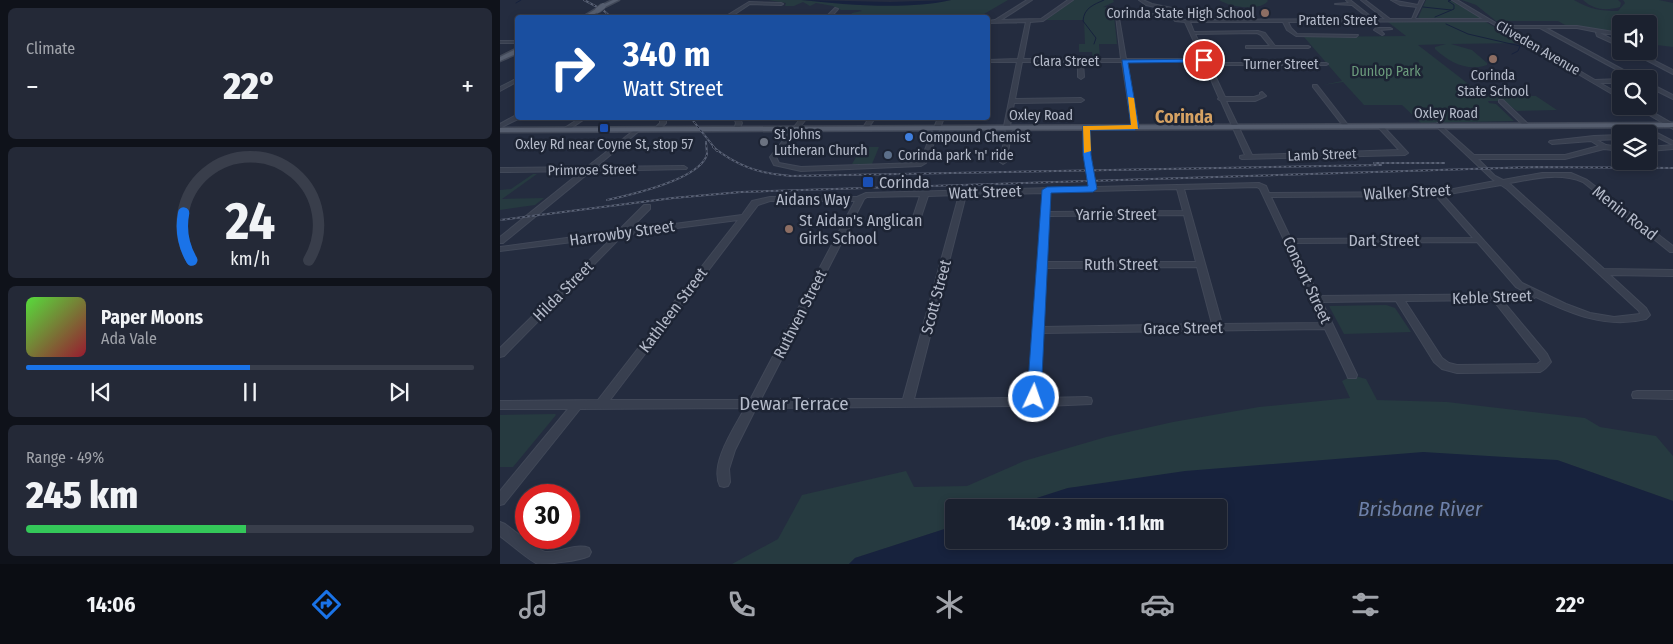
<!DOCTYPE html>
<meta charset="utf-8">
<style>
:root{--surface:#1b212f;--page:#242937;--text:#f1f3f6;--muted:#a0a3aa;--line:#393e4b;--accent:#1a73e8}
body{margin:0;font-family:"Fira Sans Condensed",sans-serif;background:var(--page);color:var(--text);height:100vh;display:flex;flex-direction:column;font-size:19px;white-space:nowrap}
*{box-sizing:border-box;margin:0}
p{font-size:16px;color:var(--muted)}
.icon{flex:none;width:28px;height:28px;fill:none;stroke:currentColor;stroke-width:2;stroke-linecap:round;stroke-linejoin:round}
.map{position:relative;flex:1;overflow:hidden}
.panel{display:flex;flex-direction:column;gap:8px;padding:8px;background:#0f121a;width:500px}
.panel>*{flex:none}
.banner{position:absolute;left:15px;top:15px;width:475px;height:105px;border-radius:5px;box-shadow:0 2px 8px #0003,0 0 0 1px var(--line);background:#1a4fa0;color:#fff;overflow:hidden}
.controls{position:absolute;left:1112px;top:15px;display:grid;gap:10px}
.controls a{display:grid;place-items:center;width:45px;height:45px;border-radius:5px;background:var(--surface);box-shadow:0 2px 8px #0003,0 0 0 1px var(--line);font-size:25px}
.speed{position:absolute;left:15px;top:484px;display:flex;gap:10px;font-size:25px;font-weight:700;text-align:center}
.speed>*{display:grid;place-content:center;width:65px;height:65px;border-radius:50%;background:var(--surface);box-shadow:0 2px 8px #0003,0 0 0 1px var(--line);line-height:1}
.speed .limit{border:8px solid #d22;background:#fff;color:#111}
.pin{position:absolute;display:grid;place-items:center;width:42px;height:42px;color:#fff;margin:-21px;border:2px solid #fff;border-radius:50%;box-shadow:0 1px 5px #0007}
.me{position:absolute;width:55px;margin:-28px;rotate:3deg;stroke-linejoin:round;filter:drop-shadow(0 0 4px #0008)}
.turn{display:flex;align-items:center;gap:18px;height:105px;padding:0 25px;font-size:22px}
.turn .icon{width:65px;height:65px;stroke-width:2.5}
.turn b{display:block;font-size:35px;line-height:42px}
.big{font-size:38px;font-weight:800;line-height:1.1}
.panel .card{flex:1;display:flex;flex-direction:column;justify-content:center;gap:8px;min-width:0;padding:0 18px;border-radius:8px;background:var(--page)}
.panel .dial{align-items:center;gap:0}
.dial svg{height:130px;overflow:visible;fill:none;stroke:var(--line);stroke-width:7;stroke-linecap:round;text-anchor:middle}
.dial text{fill:var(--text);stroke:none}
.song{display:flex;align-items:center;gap:15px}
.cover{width:60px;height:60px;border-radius:8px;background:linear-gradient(135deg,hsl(110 70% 55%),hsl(350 70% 35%))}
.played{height:5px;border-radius:2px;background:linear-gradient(90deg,var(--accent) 50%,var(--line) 50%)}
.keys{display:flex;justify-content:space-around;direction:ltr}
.heat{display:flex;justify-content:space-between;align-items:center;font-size:28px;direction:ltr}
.charge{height:8px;border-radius:4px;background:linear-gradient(90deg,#34c759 49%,var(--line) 0)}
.trip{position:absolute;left:445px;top:499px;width:282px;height:50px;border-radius:5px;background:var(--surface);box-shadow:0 2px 8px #0003,0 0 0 1px var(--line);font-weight:800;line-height:50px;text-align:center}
.dock{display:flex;height:80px;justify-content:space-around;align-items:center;background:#0b0d13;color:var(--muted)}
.dock .icon{width:35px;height:35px}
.dock .active{color:var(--accent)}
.dock b{font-size:22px;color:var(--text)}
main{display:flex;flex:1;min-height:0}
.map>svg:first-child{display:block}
.green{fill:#263a40}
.water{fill:#17223d}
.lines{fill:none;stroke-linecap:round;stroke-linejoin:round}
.stream{stroke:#17223d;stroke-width:1}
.minor-casing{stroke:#414858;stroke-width:2}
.major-casing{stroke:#414858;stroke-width:3}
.minor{fill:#383f4f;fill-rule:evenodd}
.major{fill:#565e6f;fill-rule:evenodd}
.rail-casing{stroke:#5a6276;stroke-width:2}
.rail{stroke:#1d2434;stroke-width:1;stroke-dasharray:2.5;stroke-linecap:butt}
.major-bridge-casing{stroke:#414858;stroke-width:7;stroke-linecap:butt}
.major-bridge{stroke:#565e6f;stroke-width:5.5}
.route{fill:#1a73e8;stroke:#114b97}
.slow{fill:#f59e0b}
.education-dot{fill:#8d6e63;stroke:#1d2434;stroke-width:2}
.transit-dot{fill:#1a4fb4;stroke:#1d2434;stroke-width:2}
.shop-dot{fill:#3f7fe0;stroke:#1d2434;stroke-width:2}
.worship-dot{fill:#6b7280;stroke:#1d2434;stroke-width:2}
.service-dot{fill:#5c6f8a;stroke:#1d2434;stroke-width:2}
.labels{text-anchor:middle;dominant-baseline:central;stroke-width:5;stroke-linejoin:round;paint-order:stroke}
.far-poi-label{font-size:14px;fill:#b4bac9;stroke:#1d2434;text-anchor:start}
.far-street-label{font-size:14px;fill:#b4bac9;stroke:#1d2434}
.far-park-label{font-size:14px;fill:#6b9b7c;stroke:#1d2434}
.poi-label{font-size:16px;fill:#b4bac9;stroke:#1d2434;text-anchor:start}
.street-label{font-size:16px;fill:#b4bac9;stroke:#1d2434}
.far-district-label{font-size:18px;font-weight:bold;fill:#d6a263;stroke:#1d2434}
.near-street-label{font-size:19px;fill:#b4bac9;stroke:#1d2434}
.near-water-label{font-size:21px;font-style:italic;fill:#6d80a9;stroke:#1d2434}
</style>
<main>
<section class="panel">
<div class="card"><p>Climate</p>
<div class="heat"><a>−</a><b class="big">22°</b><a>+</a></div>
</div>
<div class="card dial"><svg viewBox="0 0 100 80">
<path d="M14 69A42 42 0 1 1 86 69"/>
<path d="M14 69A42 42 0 0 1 9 40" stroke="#1a73e8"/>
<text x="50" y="56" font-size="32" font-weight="700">24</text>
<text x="50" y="72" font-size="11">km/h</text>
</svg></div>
<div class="card">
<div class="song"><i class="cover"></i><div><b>Paper Moons</b><p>Ada Vale</p></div></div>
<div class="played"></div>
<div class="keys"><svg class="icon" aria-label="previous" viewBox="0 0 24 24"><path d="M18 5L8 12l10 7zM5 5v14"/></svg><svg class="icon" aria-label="pause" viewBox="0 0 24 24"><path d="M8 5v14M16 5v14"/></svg><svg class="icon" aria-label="next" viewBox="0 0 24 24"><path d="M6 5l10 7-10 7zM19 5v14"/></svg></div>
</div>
<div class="card"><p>Range · 49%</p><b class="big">245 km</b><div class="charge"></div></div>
</section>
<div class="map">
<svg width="1173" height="564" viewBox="0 0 1173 564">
<rect width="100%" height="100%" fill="#242c3f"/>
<!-- green -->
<g class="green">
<polygon points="268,0 301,0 378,5 426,3 451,0 508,0 484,14 482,18 364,17 351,15 352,13 362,11 360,10 341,10 333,6 316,3 310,6 303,2 294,6 285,6 286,3"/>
<polygon points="574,0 613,0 614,2 603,7 620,8 621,14 614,16 617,44 599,44 600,59 593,59 592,52 579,52 579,44 585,44 584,20 546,20"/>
<path d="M719,0H767L768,1C759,12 730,7 719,0Z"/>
<polygon points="926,0 950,0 981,18 918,18"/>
<path d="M962,0H1074C1089,9 1101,11 1118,11L1125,3L1123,0H1159L1173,3V47L1149,44V24H1121V39L1115,37L1120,33L1067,26L1058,21H996L976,5Z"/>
<path d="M1083,0H1118L1121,3L1120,7C1106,11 1094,10 1083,0Z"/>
<path d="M890,21H984L1022,43L951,44L972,50L987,63V65C967,72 949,62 935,49V47L946,44L918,45L984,96H1036L1057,110L1017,111L1004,101H988L989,103L996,104L1014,121L921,123L902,105H864L843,82L823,85L842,81L804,37L906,36L888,22Z"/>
<polygon points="362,147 379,147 372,164 352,164"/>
<polygon points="33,174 37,174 2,199 44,198 35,205 0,210 0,190 11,189"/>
<polygon points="886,305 895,308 911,332 844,334 829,306"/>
<polygon points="859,377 866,379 877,400 947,402 1085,418 1100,427 1156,436 1173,456 1173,501 1057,460 568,488 509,507 454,508 454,526 355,558 349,564 232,564 278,539 302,495 406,471 414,487 467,486 524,461 606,437 673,422 759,407 850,398 842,381 848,378"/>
<polygon points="0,415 55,414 56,415 13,467 0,467"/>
</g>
<!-- water -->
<g class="water">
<path d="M302,0L390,2L451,0C409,10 344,5 302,0Z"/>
<polygon points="923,452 1057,460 1173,501 1173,564 349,564 355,558 454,526 454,540 719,540 719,508 509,507 568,488 685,471"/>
</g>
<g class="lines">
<!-- stream -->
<g class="stream">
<polyline points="16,3 21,0"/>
<polyline points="923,7 951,10"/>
<polyline points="935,17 954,9 954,5 948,1 951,0"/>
<polyline points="946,24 968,34 1020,46 1018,51 1012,54"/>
<path d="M594,44L596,38L583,21C584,8 593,5 604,0"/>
</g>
<!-- minor casing -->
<g class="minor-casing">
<g id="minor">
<path d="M527,0H532L501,20L541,19L568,0H573L543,21L530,22L523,59H621L616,16L623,14H671L669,10L646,5L639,0H643L652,4L672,8L678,19L679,20L885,19L861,0H865L890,19H912L917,7L900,5L891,0L918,5L920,0H924L915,18L916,19H983L952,0H957L1001,26H1077L1120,33L1118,35L1100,33L1121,44V47L1097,36L1096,33L1097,32L1077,28H1046L1140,79H1134L1040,28H1006L1095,80L1121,79V83H1100L1121,95V99L1119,98L988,21L788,22L791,28L797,34L858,35L856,37L796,36L787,30L783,22H690L694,32L758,31L765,33L775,46H808L810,47L808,48H746V46H770L761,35L757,33L695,34L709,63H826L828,64L826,65H710L725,97H754L760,95V93L762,92L766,96L755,101H726L752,155L899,150L878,127V125H882L908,153L905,155L742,159L740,158V156L745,155L721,101L718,99L719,98L703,61L627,62L638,127L635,129L632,127L622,62H583L584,77L581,79L578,77V62H522L515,99L581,98L584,100L581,102L514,103L510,126L512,130L506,162L503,164L500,162L506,130L504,126L517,62H488V60L518,59L526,22L488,23V21L495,20ZM623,16H672L675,21L685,22L702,59H626L619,18Z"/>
<polygon points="846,0 850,0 869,15 866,16 852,5 835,4 849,3"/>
<polygon points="249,2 281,3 283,4 281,5 250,4 229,18 223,18"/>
<polygon points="335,8 338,9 330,18 325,18"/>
<polygon points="876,28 890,28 892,29 880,30 884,34 882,35 874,30"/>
<rect x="0" y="41" width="18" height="2"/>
<polygon points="1129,51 1135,51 1173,70 1173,74"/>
<polygon points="18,78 18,81 0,91 0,87"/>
<polygon points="1149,83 1173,95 1173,99 1149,87"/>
<polygon points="813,85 817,85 848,125 848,127 844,127 813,87"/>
<polygon points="999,100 1003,100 1028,124 1028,126 1024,126 999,102"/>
<polygon points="1134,106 1142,106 1173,124 1173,129"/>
<polygon points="18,114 18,118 20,118 0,128 0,124"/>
<polygon points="80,118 86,118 67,131 63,131 63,129"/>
<polygon points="160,118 166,118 166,123 158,131 154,131 154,129 160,123"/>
<polygon points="234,118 240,118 242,123 239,130 234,129 236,123"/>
<polygon points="301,118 307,118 276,157 279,163 301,167 418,163 420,162 438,118 444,118 426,163 421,166 301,171 274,165 270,157"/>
<polygon points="369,118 375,118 367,130 363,130 362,129"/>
<path d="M938,123L974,155H1065L1099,146L1091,141L1052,144L1049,142L1050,141L1094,136L1121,135V139L1097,140L1106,145L1121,147V151L1104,149L1065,159H978L995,176L1003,180L1042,173H1071L1087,180L1173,246V252H1170L1083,182C1058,172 1034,179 1009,183L1104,269L1173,270V276L1110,275L1146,308L1150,315L1146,319C1106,329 1072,314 1036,297L1029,300H1002L1047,354L1051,362C1048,366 1045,370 1040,372L957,373L942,369L934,362L896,301L822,302L857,375L856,378H848L847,375L825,329L542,333L539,396L545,398L587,397L591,398L592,401L591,404L545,406L533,403L523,406L256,408L235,450L229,469L230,482L228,486L224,487L220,486C209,464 235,427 245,408L80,409L4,504L0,505V491L68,409H0V401L98,400L238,220L123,235L4,356L0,357V348L113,237L0,251V247L118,231L144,205H150V209L129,230L242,215L252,201L270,197H357L366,193L589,187L584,155L583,127L586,125L589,127L590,155L596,187L759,183L766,186L769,193L938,192L995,181L991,178L936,126V124ZM1001,185L1007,189L1139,311L1140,314L1114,317L1090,313L1066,304L1022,283L943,195ZM757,187L760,189L823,323L722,324L684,189ZM677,189L683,211L549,212L550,192ZM543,193L528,397L523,398L414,399L466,195ZM459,195L403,399H261L364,199L367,197L420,196L413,217L417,219L421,217L428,196ZM936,196L973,238L791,239L771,197ZM270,201H355L250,400H110L258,205ZM684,215L696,262H546L549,216ZM977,242L1016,287L1029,294L819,296L793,243ZM697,267L712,324L543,327L546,268ZM993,300L1039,358L1041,361L1037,364L957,365L949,363L942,358L905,301Z"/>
<polygon points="137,128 139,129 139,131 96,167 184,166 187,168 186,169 91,171 3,243 0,243 0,237 82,171 0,172 0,168 87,167"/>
<polygon points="1155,132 1173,141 1173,145 1153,135 1152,134"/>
<polygon points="1173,145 1173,149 1149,151 1149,147"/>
<polygon points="1137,391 1173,391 1173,399 1133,398 1132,395 1133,392"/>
<path d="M0,522L5,524C12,529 40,552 46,552C60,553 76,543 89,548L91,552L89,556C78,561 49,564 38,564C31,562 7,541 0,536Z"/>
</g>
</g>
<!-- major casing -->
<g class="major-casing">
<g id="major">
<polygon points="113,0 119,0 105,7 100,6"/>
<polygon points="96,9 101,10 88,18 81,18"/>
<polygon points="18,48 18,53 0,61 0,57"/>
<polygon points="1173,123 1173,127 0,132 0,128"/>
</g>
</g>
<!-- minor -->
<use href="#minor" class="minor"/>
<!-- major -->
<use href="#major" class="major"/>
<!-- rail casing -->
<g class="rail-casing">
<g id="rail">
<polyline points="84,0 103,10 112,18"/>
<polyline points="191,118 217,151"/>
<path d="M213,147C237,166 260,174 291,176L881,165"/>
<polyline points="874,163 944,163"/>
<path d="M107,200C130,195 201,179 207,154C207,151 206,145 206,142"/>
<polyline points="0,220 173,198 241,192 1036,167 1173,168"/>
</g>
</g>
<!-- rail -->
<use href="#rail" class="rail"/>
<!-- major-bridge casing -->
<g class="major-bridge-casing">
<polyline id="major-bridge" points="98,10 103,6"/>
</g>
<!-- major-bridge -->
<use href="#major-bridge" class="major-bridge"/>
</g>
<!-- route -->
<polygon class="route" points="704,59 706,59 706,62 628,63 639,127 635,130 590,130 591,155 597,189 593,192 551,193 541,397 539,401 534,402 529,401 527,397 542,190 547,187 588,186 583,155 583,126 631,125 622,60"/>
<!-- slow -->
<polygon class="slow" points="628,97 634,98 638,129 590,130 591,151 584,153 583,126 631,125"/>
<!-- markers -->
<g class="education-dot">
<circle cx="765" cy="13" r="5"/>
<circle cx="993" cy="59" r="5"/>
<circle cx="289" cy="229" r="5"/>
</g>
<g class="transit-dot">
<rect x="99" y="123" width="10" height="10" rx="2.5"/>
<rect x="362" y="176" width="12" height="12" rx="2.5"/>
</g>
<circle class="shop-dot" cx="409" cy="137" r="5"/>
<circle class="worship-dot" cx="264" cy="142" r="5"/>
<circle class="service-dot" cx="388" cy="155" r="5"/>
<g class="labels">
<!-- far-poi labels -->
<g class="far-poi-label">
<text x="755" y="13" text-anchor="end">Corinda State High School</text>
<text x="993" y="75" text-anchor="middle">Corinda<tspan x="993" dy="16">State School</tspan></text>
<text x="274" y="134">St Johns<tspan x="274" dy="16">Lutheran Church</tspan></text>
<text x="419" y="137">Compound Chemist</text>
<text x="104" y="144" text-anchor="middle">Oxley Rd near Coyne St, stop 57</text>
<text x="398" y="155">Corinda park 'n' ride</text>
</g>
<!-- far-street labels -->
<g class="far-street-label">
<text x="838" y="20">Pratten Street</text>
<text transform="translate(1038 48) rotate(30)">Cliveden Avenue</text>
<text x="566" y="61">Clara Street</text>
<text x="781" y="64">Turner Street</text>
<text x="946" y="113">Oxley Road</text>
<text x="541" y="115">Oxley Road</text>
<text transform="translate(822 155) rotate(-2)">Lamb Street</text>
<text transform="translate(92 170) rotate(-1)">Primrose Street</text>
</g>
<!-- far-park labels -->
<g class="far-park-label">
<text x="886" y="71">Dunlop Park</text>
</g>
<!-- poi labels -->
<g class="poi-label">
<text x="379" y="182">Corinda</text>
<text x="299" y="220">St Aidan's Anglican<tspan x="299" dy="18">Girls School</tspan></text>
</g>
<!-- street labels -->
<g class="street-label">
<text transform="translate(485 192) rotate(-2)">Watt Street</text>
<text transform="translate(907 192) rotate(-3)">Walker Street</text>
<text x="313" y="199">Aidans Way</text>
<text transform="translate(1125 213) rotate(38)">Menin Road</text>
<text x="616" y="214">Yarrie Street</text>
<text transform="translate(122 233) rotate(-8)">Harrowby Street</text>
<text x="884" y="240">Dart Street</text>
<text x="621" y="264">Ruth Street</text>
<text transform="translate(807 280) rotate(65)">Consort Street</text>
<text transform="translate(63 291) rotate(-45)">Hilda Street</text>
<text transform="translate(436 297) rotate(-75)">Scott Street</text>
<text transform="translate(992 297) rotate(-2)">Keble Street</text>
<text transform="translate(173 310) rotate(-53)">Kathleen Street</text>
<text transform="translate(300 314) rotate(-63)">Ruthven Street</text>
<text transform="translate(683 328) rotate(-1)">Grace Street</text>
</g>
<!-- far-district labels -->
<g class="far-district-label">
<text x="684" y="117">Corinda</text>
</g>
<!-- near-street labels -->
<g class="near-street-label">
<text x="294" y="403">Dewar Terrace</text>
</g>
<!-- near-water labels -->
<g class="near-water-label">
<text x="920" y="509">Brisbane River</text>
</g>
</g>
</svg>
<div class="controls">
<a><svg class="icon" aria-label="sound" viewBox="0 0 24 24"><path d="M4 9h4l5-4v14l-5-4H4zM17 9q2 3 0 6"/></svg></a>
<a><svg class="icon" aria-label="search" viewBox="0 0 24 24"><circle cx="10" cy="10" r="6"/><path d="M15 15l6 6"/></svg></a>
<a><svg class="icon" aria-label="layers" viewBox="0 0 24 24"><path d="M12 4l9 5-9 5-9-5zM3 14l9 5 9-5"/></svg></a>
</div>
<div class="speed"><div class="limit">30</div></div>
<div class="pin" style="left:704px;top:60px;background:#d93025"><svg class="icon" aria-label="arrive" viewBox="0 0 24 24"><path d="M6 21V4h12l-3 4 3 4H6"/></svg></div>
<svg class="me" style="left:534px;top:397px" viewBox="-20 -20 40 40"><circle r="17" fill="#1a73e8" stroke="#fff" stroke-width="3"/><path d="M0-11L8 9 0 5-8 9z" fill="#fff"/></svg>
<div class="trip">14:09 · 3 min · 1.1 km</div>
<div class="banner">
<div class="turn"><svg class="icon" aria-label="right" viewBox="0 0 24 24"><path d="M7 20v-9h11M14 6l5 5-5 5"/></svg><div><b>340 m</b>Watt Street</div></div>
</div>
</div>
</main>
<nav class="dock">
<b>14:06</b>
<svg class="icon active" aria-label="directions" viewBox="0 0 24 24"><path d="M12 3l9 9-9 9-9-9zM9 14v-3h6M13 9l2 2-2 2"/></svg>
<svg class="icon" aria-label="music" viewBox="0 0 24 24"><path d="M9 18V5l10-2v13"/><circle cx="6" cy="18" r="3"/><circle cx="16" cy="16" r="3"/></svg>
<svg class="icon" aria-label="phone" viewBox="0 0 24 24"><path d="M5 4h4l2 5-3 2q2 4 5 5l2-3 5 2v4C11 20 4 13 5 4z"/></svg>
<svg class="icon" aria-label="climate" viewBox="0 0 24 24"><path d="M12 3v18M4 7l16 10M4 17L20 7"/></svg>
<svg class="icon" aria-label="car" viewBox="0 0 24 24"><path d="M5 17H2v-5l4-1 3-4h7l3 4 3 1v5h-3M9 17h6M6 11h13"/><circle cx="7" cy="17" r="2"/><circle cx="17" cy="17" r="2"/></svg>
<svg class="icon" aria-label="filters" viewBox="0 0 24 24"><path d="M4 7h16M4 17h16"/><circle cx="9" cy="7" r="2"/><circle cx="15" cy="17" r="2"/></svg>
<b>22°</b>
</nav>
